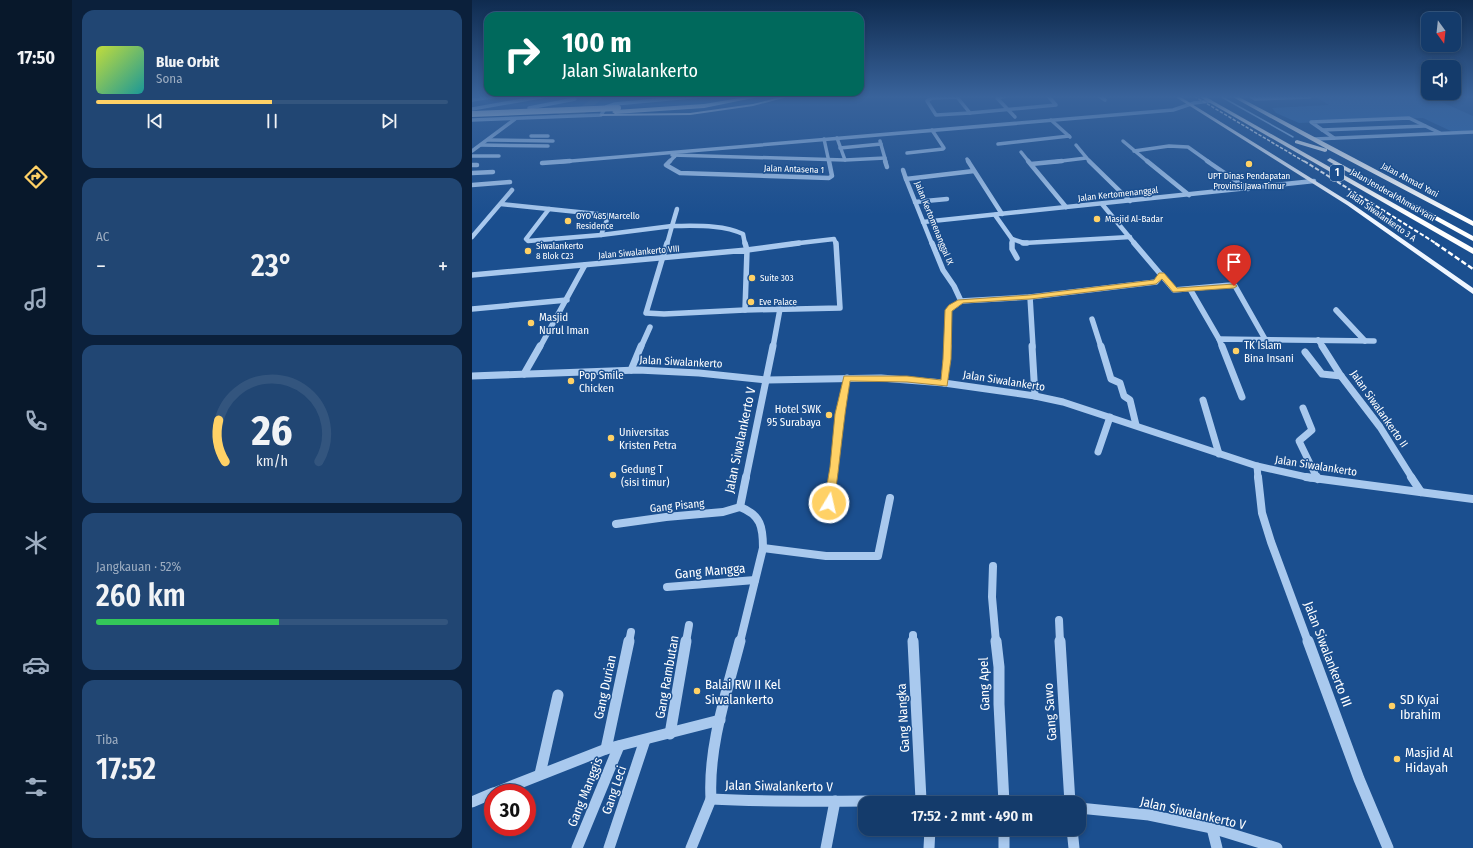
<!DOCTYPE html>
<html lang="id">
<meta charset="utf-8">
<style>
:root{--surface:#143b6b;--page:#214673;--text:#f1f3f6;--muted:#9dadc1;--line:#33557e;--accent:#ffd166}
body{margin:0;font-family:"Fira Sans Condensed",sans-serif;background:var(--page);color:var(--text);height:100vh;display:flex;flex-direction:column;font-size:15px;white-space:nowrap}
*{box-sizing:border-box;margin:0}
p{font-size:13px;color:var(--muted)}
.icon{flex:none;width:22px;height:22px;fill:none;stroke:currentColor;stroke-width:2;stroke-linecap:round;stroke-linejoin:round}
.map{position:relative;flex:1;overflow:hidden}
.side{display:flex;flex-direction:column;gap:10px;padding:10px;background:#0b203b;width:400px}
.side>*{flex:none}
.guide{position:absolute;left:12px;top:12px;width:380px;height:84px;border-radius:12px;box-shadow:0 2px 6px #0003,0 0 0 1px var(--line);background:#00695c;color:#fff;overflow:hidden}
.needle{width:26px;rotate:165deg}
.buttons{position:absolute;left:949px;top:12px;display:grid;gap:8px}
.buttons a{display:grid;place-items:center;width:40px;height:40px;border-radius:8px;background:var(--surface);box-shadow:0 2px 6px #0003,0 0 0 1px var(--line);font-size:20px}
.speed{position:absolute;left:12px;top:784px;display:flex;gap:8px;font-size:20px;font-weight:700;text-align:center}
.speed>*{display:grid;place-content:center;width:52px;height:52px;border-radius:50%;background:var(--surface);box-shadow:0 2px 6px #0003,0 0 0 1px var(--line);line-height:1}
.speed .limit{border:6px solid #d22;background:#fff;color:#111}
.pin{position:absolute;display:grid;place-items:center;width:34px;height:34px;color:#fff;margin:-41px -17px;border-radius:50% 50% 50% 0;rotate:-45deg;box-shadow:0 0 4px #0007}
.pin .icon{rotate:45deg}
.me{position:absolute;width:44px;margin:-22px;rotate:9deg;stroke-linejoin:round;filter:drop-shadow(0 0 3px #0008)}
.turn{display:flex;align-items:center;gap:14px;height:84px;padding:0 12px;font-size:18px}
.turn .icon{width:52px;height:52px;stroke-width:2.5}
.turn b{display:block;font-size:28px;line-height:34px}
.big{font-size:30px;font-weight:600;line-height:1.1}
.side .widget{flex:1;display:flex;flex-direction:column;justify-content:center;gap:6px;min-width:0;padding:0 14px;border-radius:12px;background:var(--page)}
.side .dial{align-items:center;gap:0}
.dial svg{height:104px;overflow:visible;fill:none;stroke:var(--line);stroke-width:7;stroke-linecap:round;text-anchor:middle}
.dial text{fill:var(--text);stroke:none}
.song{display:flex;align-items:center;gap:12px}
.cover{width:48px;height:48px;border-radius:6px;background:linear-gradient(135deg,hsl(70 70% 55%),hsl(180 70% 35%))}
.played{height:4px;border-radius:2px;background:linear-gradient(90deg,var(--accent) 50%,var(--line) 50%)}
.keys{display:flex;justify-content:space-around;direction:ltr}
.heat{display:flex;justify-content:space-between;align-items:center;font-size:22px;direction:ltr}
.charge{height:6px;border-radius:3px;background:linear-gradient(90deg,#34c759 52%,var(--line) 0)}
.trip{position:absolute;left:386px;top:796px;width:228px;height:40px;border-radius:12px;background:var(--surface);box-shadow:0 2px 6px #0003,0 0 0 1px var(--line);font-weight:600;line-height:40px;text-align:center}
main{display:flex;flex:1;min-height:0}
.tab-bar{display:flex;flex-direction:column;width:72px;justify-content:space-around;align-items:center;background:#08182b;color:var(--muted)}
.tab-bar .icon{width:28px;height:28px}
.tab-bar .current{color:var(--accent)}
.tab-bar b{font-size:18px;color:var(--text)}
.map>svg:first-child{display:block}
.green{fill:#2e69ad}
.lines{fill:none;stroke-linecap:round;stroke-linejoin:round}
.stream{stroke:#9cc4f0;stroke-width:1.5}
.river{fill:#3c6290;fill-rule:evenodd}
.minor-far5{stroke:#a9c9ee;stroke-width:3.5}
.minor-far4{stroke:#a9c9ee;stroke-width:4.5}
.minor-far3{stroke:#a9c9ee;stroke-width:5.5}
.minor-far2{stroke:#a9c9ee;stroke-width:7}
.minor-far1{stroke:#a9c9ee;stroke-width:8}
.minor{stroke:#a9c9ee;stroke-width:11}
.major{fill:#f0f6ff;fill-rule:evenodd}
.highway{fill:#fff;fill-rule:evenodd}
.rail-far2{stroke:#fff;stroke-width:1.5;stroke-dasharray:3.5 1.5;stroke-linecap:butt}
.rail-far1{stroke:#fff;stroke-width:2;stroke-dasharray:4.5 2;stroke-linecap:butt}
.rail{stroke:#fff;stroke-width:2.5;stroke-dasharray:5.5 2.5;stroke-linecap:butt}
.highway-bridge{stroke:#fff;stroke-width:6}
.route{fill:#ffd166;stroke:#a68842}
.poi-dot{fill:#ffd166;stroke:#1b4f8f;stroke-width:1.5}
.labels{text-anchor:middle;dominant-baseline:central;stroke-width:3;stroke-linejoin:round;paint-order:stroke}
.far-street-label{font-size:9px;fill:#fff;stroke:#1b4f8f}
.far-poi-label{font-size:9px;fill:#fff;stroke:#1b4f8f;text-anchor:start}
.shield{fill:#1b4f8f;stroke:#bbcadd;stroke-width:1}
.shield-label{font-size:10px;font-weight:bold;fill:#fff}
.poi-label{font-size:11px;fill:#fff;stroke:#1b4f8f;text-anchor:start}
.street-label{font-size:11px;fill:#fff;stroke:#1b4f8f}
.near-street-label{font-size:13px;fill:#fff;stroke:#1b4f8f}
.near-poi-label{font-size:13px;fill:#fff;stroke:#1b4f8f;text-anchor:start}
</style>
<main>
<nav class="tab-bar">
<b>17:50</b>
<svg class="icon current" aria-label="directions" viewBox="0 0 24 24"><path d="M12 3l9 9-9 9-9-9zM9 14v-3h6M13 9l2 2-2 2"/></svg>
<svg class="icon" aria-label="music" viewBox="0 0 24 24"><path d="M9 18V5l10-2v13"/><circle cx="6" cy="18" r="3"/><circle cx="16" cy="16" r="3"/></svg>
<svg class="icon" aria-label="phone" viewBox="0 0 24 24"><path d="M5 4h4l2 5-3 2q2 4 5 5l2-3 5 2v4C11 20 4 13 5 4z"/></svg>
<svg class="icon" aria-label="climate" viewBox="0 0 24 24"><path d="M12 3v18M4 7l16 10M4 17L20 7"/></svg>
<svg class="icon" aria-label="car" viewBox="0 0 24 24"><path d="M5 17H2v-5l4-1 3-4h7l3 4 3 1v5h-3M9 17h6M6 11h13"/><circle cx="7" cy="17" r="2"/><circle cx="17" cy="17" r="2"/></svg>
<svg class="icon" aria-label="filters" viewBox="0 0 24 24"><path d="M4 7h16M4 17h16"/><circle cx="9" cy="7" r="2"/><circle cx="15" cy="17" r="2"/></svg>
</nav>
<section class="side">
<div class="widget">
<div class="song"><i class="cover"></i><div><b>Blue Orbit</b><p>Sona</p></div></div>
<div class="played"></div>
<div class="keys"><svg class="icon" aria-label="previous" viewBox="0 0 24 24"><path d="M18 5L8 12l10 7zM5 5v14"/></svg><svg class="icon" aria-label="pause" viewBox="0 0 24 24"><path d="M8 5v14M16 5v14"/></svg><svg class="icon" aria-label="next" viewBox="0 0 24 24"><path d="M6 5l10 7-10 7zM19 5v14"/></svg></div>
</div>
<div class="widget"><p>AC</p>
<div class="heat"><a>−</a><b class="big">23°</b><a>+</a></div>
</div>
<div class="widget dial"><svg viewBox="0 0 100 80">
<path d="M14 69A42 42 0 1 1 86 69"/>
<path d="M14 69A42 42 0 0 1 9 37" stroke="#ffd166"/>
<text x="50" y="56" font-size="32" font-weight="700">26</text>
<text x="50" y="72" font-size="11">km/h</text>
</svg></div>
<div class="widget"><p>Jangkauan · 52%</p><b class="big">260 km</b><div class="charge"></div></div>
<div class="widget"><p>Tiba</p><b class="big">17:52</b></div>
</section>
<div class="map">
<svg width="1001" height="848" viewBox="0 0 1001 848">
<rect width="100%" height="100%" fill="#1b4f8f"/>
<!-- green -->
<polygon class="green" points="842,96 956,96 1001,116 1001,130 981,132 951,118 827,123 804,113 800,108 857,105"/>
<g class="lines">
<!-- stream -->
<polyline class="stream" points="748,96 821,137"/>
<!-- river -->
<polygon class="river" points="123,96 133,96 112,114 89,116 84,113 89,110 106,109"/>
<!-- minor-far5 -->
<g class="minor-far5">
<polyline points="534,96 525,98 543,117"/>
<polyline points="627,96 633,100"/>
<polyline points="778,96 783,99 838,97"/>
<polygon points="485,97 498,113 464,115 455,101 460,98"/>
<polyline points="0,100 26,96"/>
<polyline points="57,108 103,99"/>
<polyline points="0,109 74,96"/>
<polyline points="498,113 584,105 576,96"/>
<polyline points="0,120 129,115 134,107 143,104 229,96"/>
<polyline points="579,120 598,137"/>
<polyline points="850,130 953,126"/>
<polyline points="59,136 76,136"/>
<polyline points="365,138 373,160 413,158"/>
<polyline points="862,138 839,122 937,118 968,133"/>
<polyline points="352,139 357,162"/>
<polyline points="843,139 1001,132"/>
<polyline points="16,140 81,141"/>
<polyline points="408,141 414,162"/>
<polyline points="651,141 676,162"/>
<polyline points="526,144 597,136"/>
<polyline points="9,145 76,146"/>
<polyline points="604,145 618,162"/>
<polyline points="368,148 409,144"/>
<polyline points="0,151 43,119"/>
<polyline points="662,151 697,146 716,147 737,162"/>
<polyline points="549,152 557,162"/>
<polyline points="435,153 471,149 472,148 460,130"/>
<polyline points="200,155 373,160"/>
<polyline points="0,156 27,156"/>
<polyline points="495,159 497,162"/>
<polyline points="87,162 701,110 722,103 738,101"/>
<polyline points="197,162 203,156"/>
<polyline points="581,162 614,158"/>
</g>
<!-- minor-far4 -->
<g class="minor-far4">
<polyline points="198,161 194,165 208,173 357,178 360,176 357,161"/>
<polyline points="413,161 415,167"/>
<polyline points="496,161 530,214"/>
<polyline points="556,161 594,207"/>
<polyline points="617,161 658,201"/>
<polyline points="675,161 717,195"/>
<polyline points="735,161 776,189"/>
<polyline points="70,163 98,161"/>
<polyline points="559,164 590,161"/>
<polyline points="0,165 5,165"/>
<polyline points="431,170 434,179 502,171"/>
<polyline points="0,173 21,172"/>
<polyline points="434,179 460,244"/>
<polyline points="0,185 38,182"/>
<polyline points="443,202 475,199"/>
<polyline points="29,204 77,209 54,239 56,241 129,235 200,226"/>
<polyline points="630,204 663,244"/>
<polyline points="77,209 135,215 136,217 129,235"/>
<polyline points="523,215 540,239 552,243 658,237"/>
<polyline points="451,222 842,181"/>
<polyline points="200,226 205,209"/>
<path d="M200,226C222,226 251,224 271,234L273,244"/>
<polyline points="0,237 40,190"/>
<polyline points="540,239 540,244"/>
<polyline points="195,244 200,226"/>
<polyline points="319,244 362,239 364,244"/>
</g>
<!-- minor-far3 -->
<g class="minor-far3">
<polyline points="195,243 174,313 192,314 273,310 368,308 364,243"/>
<polyline points="273,243 275,250 327,243"/>
<polyline points="460,243 471,270 482,286 489,301 477,310 475,347"/>
<polyline points="540,243 540,249 545,258"/>
<polyline points="551,243 555,243"/>
<polyline points="662,243 702,290 759,285 763,286 793,339"/>
<polyline points="0,275 275,250 273,310"/>
<polyline points="718,289 747,339"/>
<polyline points="558,297 561,347"/>
<polyline points="489,301 558,297 684,282 690,275"/>
<polyline points="0,309 95,300"/>
<polyline points="864,310 893,341"/>
<polyline points="620,319 629,347"/>
<polyline points="846,340 851,347"/>
<polyline points="68,347 113,265"/>
<polyline points="169,347 178,327"/>
<polyline points="301,347 308,309"/>
<polyline points="750,347 747,339 902,341"/>
</g>
<!-- minor-far2 -->
<g class="minor-far2">
<polyline points="560,346 563,396"/>
<polyline points="629,346 639,379 648,383 652,396 658,400 664,425"/>
<polyline points="750,346 770,397"/>
<polyline points="850,346 869,376 908,427 940,478"/>
<polyline points="833,352 850,374 869,376"/>
<polyline points="159,370 169,346"/>
<polyline points="52,374 68,346"/>
<polyline points="0,376 166,370 227,373 295,380 409,378 472,383 563,396 591,402 785,466 839,478"/>
<polyline points="472,383 476,346"/>
<polyline points="731,400 747,454"/>
<polyline points="831,408 840,430 827,441 845,478"/>
<polyline points="626,452 638,417"/>
<polyline points="785,466 786,478"/>
<polyline points="274,478 301,346"/>
<polyline points="361,478 368,414 375,378"/>
</g>
<!-- minor-far1 -->
<g class="minor-far1">
<polyline points="786,477 790,513 799,542 836,642"/>
<polyline points="834,477 1001,499"/>
<polyline points="845,477 846,479"/>
<polyline points="939,477 949,492"/>
<polyline points="357,503 361,477"/>
<polyline points="268,507 274,477"/>
<polyline points="144,524 194,517 251,512 268,507"/>
<polyline points="291,548 354,556 406,556 418,498"/>
<polyline points="521,566 520,597 524,642"/>
<polyline points="195,587 283,580"/>
<polyline points="587,620 588,642"/>
<polyline points="441,635 441,642"/>
<polyline points="157,642 159,632"/>
<polyline points="214,642 217,625"/>
<path d="M268,642L291,548C291,527 289,515 268,507"/>
</g>
<!-- minor -->
<g class="minor">
<path d="M268,641C255,692 236,746 239,799C343,805 447,797 551,803"/>
<polyline points="441,641 449,800"/>
<polyline points="524,641 527,667 527,704 532,803"/>
<polyline points="588,641 598,803"/>
<polyline points="836,641 887,779 916,848"/>
<polyline points="198,734 214,641"/>
<polyline points="134,749 157,641"/>
<polyline points="68,774 86,695"/>
<polyline points="22,793 134,749 248,720"/>
<polyline points="0,802 21,793"/>
<polyline points="607,808 677,815 740,828 805,848"/>
<polyline points="740,828 745,848"/>
<polyline points="532,829 532,848"/>
<polyline points="600,829 602,848"/>
<polyline points="105,848 147,746"/>
<polyline points="137,848 173,740"/>
<polyline points="219,848 239,799"/>
<polyline points="354,848 363,801"/>
<polyline points="457,848 458,829"/>
</g>
<!-- major -->
<g class="major">
<polygon points="312,96 319,96 281,106 218,115 129,116 127,115 129,114 218,113 281,104"/>
<polygon points="702,96 707,96 879,203 1001,288 1001,294 875,205"/>
</g>
<!-- highway -->
<g class="highway">
<polygon points="280,96 291,96 232,108 143,114 140,112 143,110 232,104"/>
<polygon points="726,96 732,96 1001,248 1001,254"/>
<polygon points="759,96 765,96 1001,221 1001,226 855,149 855,151 853,152 823,143 823,141 825,140 855,149"/>
<polygon points="858,158 1001,236 1001,241 856,161 855,160"/>
</g>
<!-- rail-far2 -->
<polyline class="rail-far2" points="722,96 833,162"/>
<!-- rail-far1 -->
<polyline class="rail-far1" points="832,161 965,244"/>
<!-- rail -->
<polyline class="rail" points="963,243 1001,269"/>
<!-- highway-bridge -->
<polyline class="highway-bridge" points="0,114 146,108"/>
</g>
<!-- sky -->
<linearGradient id="sky" x2="0" y2="1"><stop stop-color="#0f2b4f"/><stop offset="0.45" stop-color="#39639b"/><stop offset="1" stop-color="#39639b" stop-opacity="0"/></linearGradient>
<rect width="1001" height="215" fill="url(#sky)"/>
<!-- route -->
<path class="route" d="M687,273H692L705,288L762,284L765,286L762,288L703,292H701L690,279L684,284L558,299L491,303L480,311L479,359L475,386L435,382L378,381C371,421 368,462 362,503L360,506L357,507L353,506L352,503L358,467L363,414L372,376H435L469,380L471,359L473,310L477,305L486,300L558,295L682,280Z"/>
<!-- markers -->
<g class="poi-dot">
<circle cx="777" cy="164" r="4"/>
<circle cx="625" cy="219" r="4"/>
<circle cx="96" cy="221" r="4"/>
<circle cx="56" cy="251" r="4"/>
<circle cx="280" cy="278" r="4"/>
<circle cx="279" cy="302" r="4"/>
<circle cx="59" cy="323" r="4"/>
<circle cx="764" cy="351" r="4"/>
<circle cx="99" cy="381" r="4"/>
<circle cx="357" cy="415" r="4"/>
<circle cx="139" cy="438" r="4"/>
<circle cx="141" cy="475" r="4"/>
<circle cx="225" cy="691" r="4"/>
<circle cx="920" cy="706" r="4"/>
<circle cx="925" cy="759" r="4"/>
</g>
<g class="labels">
<!-- far-street labels -->
<g class="far-street-label">
<text transform="translate(322 169) rotate(2)">Jalan Antasena 1</text>
<text transform="translate(938 180) rotate(28)">Jalan Ahmad Yani</text>
<text transform="translate(646 194) rotate(-6)">Jalan Kertomenanggal</text>
<text transform="translate(921 195) rotate(30)">Jalan Jenderal Ahmad Yani</text>
<text transform="translate(910 216) rotate(35)">Jalan Siwalankerto 3 A</text>
<text transform="translate(462 223) rotate(68)">Jalan Kertomenanggal IX</text>
<text transform="translate(167 252) rotate(-5)">Jalan Siwalankerto VIII</text>
</g>
<!-- far-poi labels -->
<g class="far-poi-label">
<text x="777" y="176" text-anchor="middle">UPT Dinas Pendapatan<tspan x="777" dy="10">Provinsi Jawa Timur</tspan></text>
<text x="104" y="216">OYO 485 Marcello<tspan x="104" dy="10">Residence</tspan></text>
<text x="633" y="219">Masjid Al-Badar</text>
<text x="64" y="246">Siwalankerto<tspan x="64" dy="10">8 Blok C23</tspan></text>
<text x="288" y="278">Suite 303</text>
<text x="287" y="302">Eve Palace</text>
</g>
<!-- shield labels -->
<rect class="shield" x="858" y="165" width="14" height="16" rx="3"/>
<g class="shield-label">
<text x="865" y="173">1</text>
</g>
<!-- poi labels -->
<g class="poi-label">
<text x="67" y="317">Masjid<tspan x="67" dy="13">Nurul Iman</tspan></text>
<text x="772" y="345">TK Islam<tspan x="772" dy="13">Bina Insani</tspan></text>
<text x="107" y="375">Pop Smile<tspan x="107" dy="13">Chicken</tspan></text>
<text x="349" y="409" text-anchor="end">Hotel SWK<tspan x="349" dy="13">95 Surabaya</tspan></text>
<text x="147" y="432">Universitas<tspan x="147" dy="13">Kristen Petra</tspan></text>
<text x="149" y="469">Gedung T<tspan x="149" dy="13">(sisi timur)</tspan></text>
</g>
<!-- street labels -->
<g class="street-label">
<text transform="translate(209 362) rotate(3)">Jalan Siwalankerto</text>
<text transform="translate(532 381) rotate(9)">Jalan Siwalankerto</text>
<text transform="translate(907 409) rotate(55)">Jalan Siwalankerto II</text>
<text transform="translate(844 466) rotate(9)">Jalan Siwalankerto</text>
<text transform="translate(205 506) rotate(-6)">Gang Pisang</text>
</g>
<!-- near-street labels -->
<g class="near-street-label">
<text transform="translate(268 440) rotate(-78)">Jalan Siwalankerto V</text>
<text transform="translate(238 571) rotate(-5)">Gang Mangga</text>
<text transform="translate(856 654) rotate(69)">Jalan Siwalankerto III</text>
<text transform="translate(195 677) rotate(-80)">Gang Rambutan</text>
<text transform="translate(512 684) rotate(-92)">Gang Apel</text>
<text transform="translate(133 687) rotate(-78)">Gang Durian</text>
<text transform="translate(578 712) rotate(-94)">Gang Sawo</text>
<text transform="translate(431 718) rotate(-93)">Gang Nangka</text>
<text transform="translate(307 786) rotate(1)">Jalan Siwalankerto V</text>
<text transform="translate(142 790) rotate(-71)">Gang Leci</text>
<text transform="translate(113 792) rotate(-68)">Gang Manggis</text>
<text transform="translate(721 813) rotate(13)">Jalan Siwalankerto V</text>
</g>
<!-- near-poi labels -->
<g class="near-poi-label">
<text x="233" y="684">Balai RW II Kel<tspan x="233" dy="15">Siwalankerto</tspan></text>
<text x="928" y="699">SD Kyai<tspan x="928" dy="15">Ibrahim</tspan></text>
<text x="933" y="752">Masjid Al<tspan x="933" dy="15">Hidayah</tspan></text>
</g>
</g>
</svg>
<div class="buttons">
<a><svg class="needle" viewBox="-14 -14 28 28"><path d="M0-13l5 13h-10z" fill="#e53935"/><path d="M0 13l5-13h-10z" fill="#9dadc1"/></svg></a>
<a><svg class="icon" aria-label="sound" viewBox="0 0 24 24"><path d="M4 9h4l5-4v14l-5-4H4zM17 9q2 3 0 6"/></svg></a>
</div>
<div class="speed"><div class="limit">30</div></div>
<div class="pin" style="left:762px;top:286px;background:#d93025"><svg class="icon" aria-label="arrive" viewBox="0 0 24 24"><path d="M6 21V4h12l-3 4 3 4H6"/></svg></div>
<svg class="me" style="left:357px;top:503px" viewBox="-20 -20 40 40"><circle r="17" fill="#ffd166" stroke="#fff" stroke-width="3"/><path d="M0-11L8 9 0 5-8 9z" fill="#fff"/></svg>
<div class="trip">17:52 · 2 mnt · 490 m</div>
<div class="guide">
<div class="turn"><svg class="icon" aria-label="right" viewBox="0 0 24 24"><path d="M7 20v-9h11M14 6l5 5-5 5"/></svg><div><b>100 m</b>Jalan Siwalankerto</div></div>
</div>
</div>
</main>
